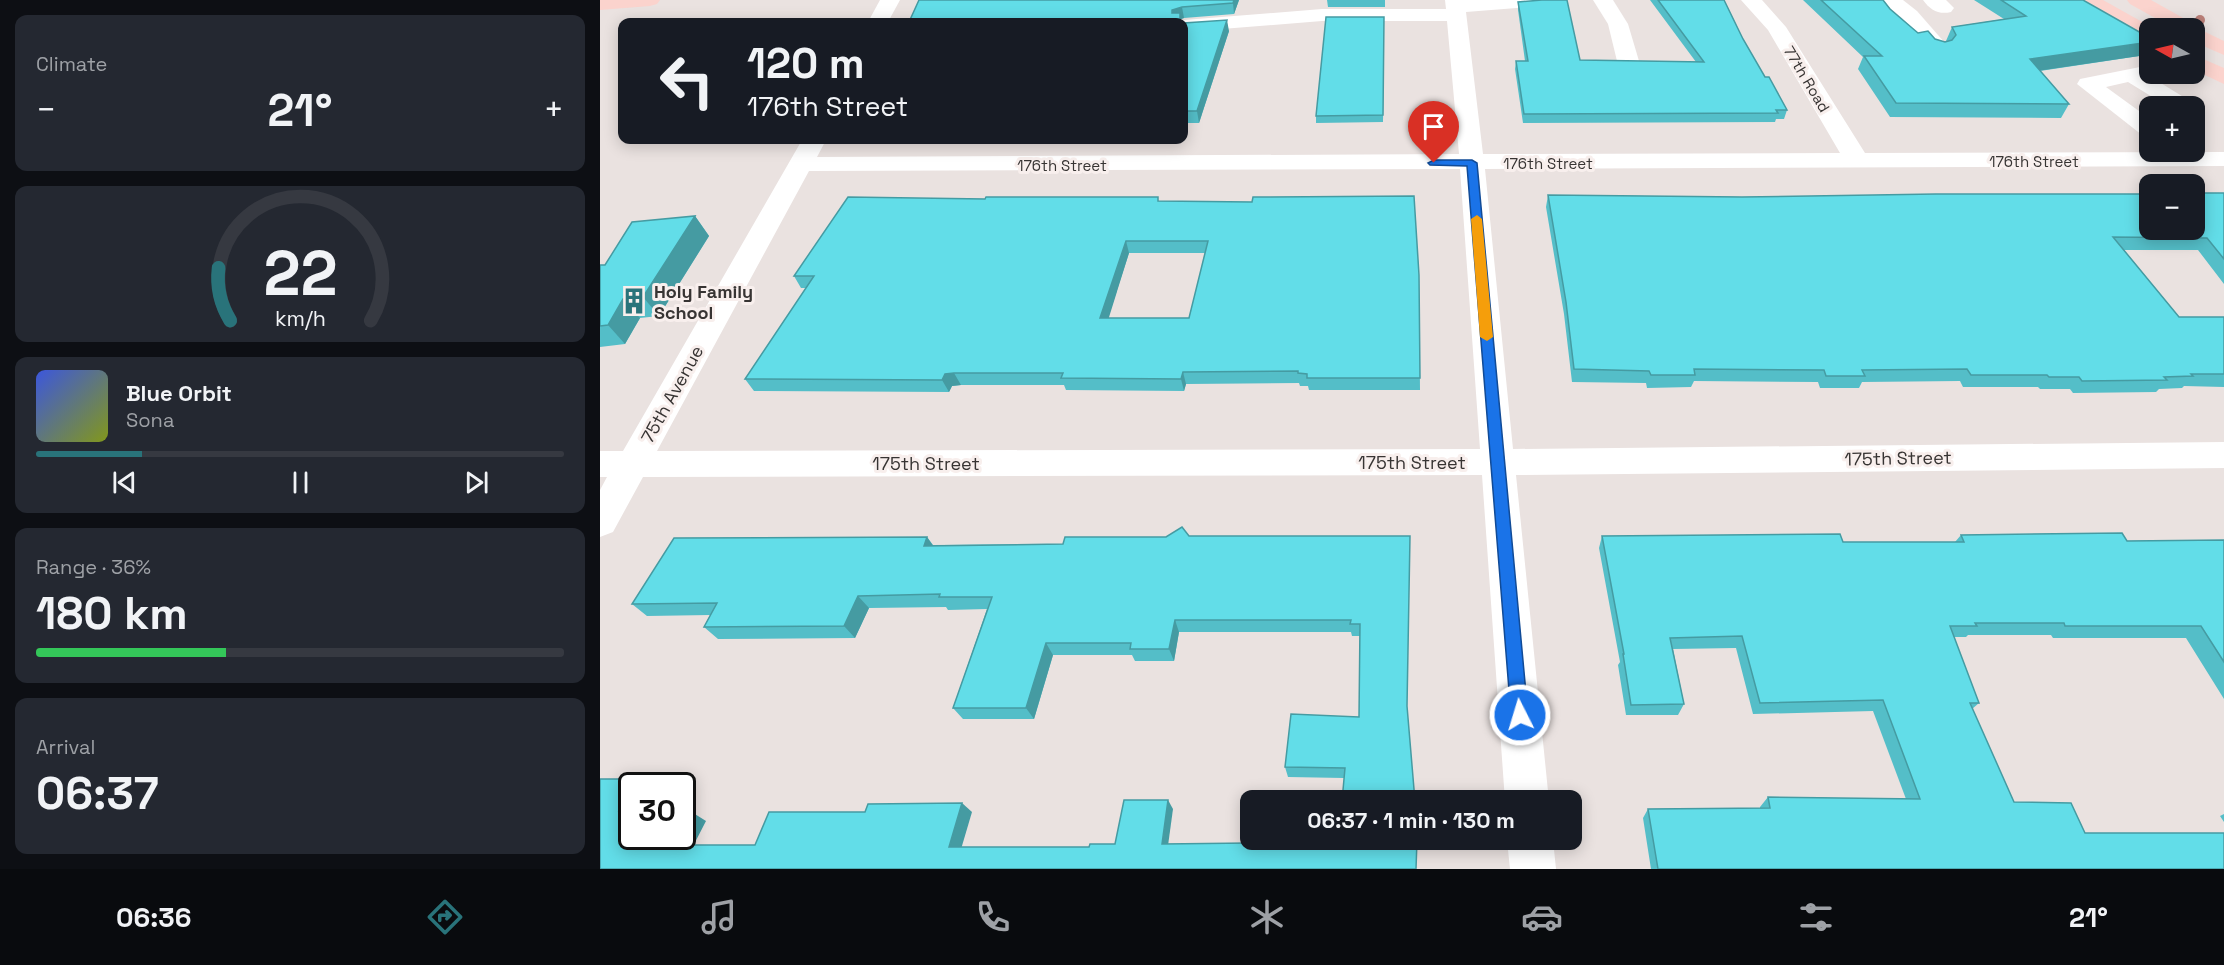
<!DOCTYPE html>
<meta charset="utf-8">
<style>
:root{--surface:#171b24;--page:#242831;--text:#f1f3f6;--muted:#9ea1a6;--line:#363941;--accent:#29737a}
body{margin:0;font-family:"Space Grotesk",sans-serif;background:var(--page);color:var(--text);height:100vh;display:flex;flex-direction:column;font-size:22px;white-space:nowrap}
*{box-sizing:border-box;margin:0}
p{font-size:20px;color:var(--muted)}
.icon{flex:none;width:33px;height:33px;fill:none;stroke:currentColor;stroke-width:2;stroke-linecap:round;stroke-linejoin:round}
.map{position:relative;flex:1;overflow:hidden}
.panel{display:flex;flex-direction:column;gap:15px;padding:15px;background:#0d0f14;width:600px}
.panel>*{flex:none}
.guide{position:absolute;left:18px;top:18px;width:570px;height:126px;border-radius:12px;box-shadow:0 3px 15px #0003;background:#171b24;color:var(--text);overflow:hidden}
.needle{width:39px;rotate:278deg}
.fabs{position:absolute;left:1539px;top:18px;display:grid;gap:12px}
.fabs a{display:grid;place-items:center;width:66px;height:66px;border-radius:12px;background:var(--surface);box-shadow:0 3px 15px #0003;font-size:30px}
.speed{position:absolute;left:18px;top:772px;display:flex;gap:12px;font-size:30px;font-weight:700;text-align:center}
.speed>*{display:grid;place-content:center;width:78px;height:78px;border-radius:50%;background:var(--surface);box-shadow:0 3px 15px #0003;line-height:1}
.speed .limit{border:3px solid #111;border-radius:9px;background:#fff;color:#111}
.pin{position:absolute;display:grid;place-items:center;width:51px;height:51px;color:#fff;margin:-62px -26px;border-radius:50% 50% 50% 0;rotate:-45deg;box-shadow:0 0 6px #0007}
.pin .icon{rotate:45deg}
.me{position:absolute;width:66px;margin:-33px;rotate:355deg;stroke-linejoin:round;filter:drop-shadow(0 0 4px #0008)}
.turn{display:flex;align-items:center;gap:21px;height:126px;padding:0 30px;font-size:27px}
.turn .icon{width:78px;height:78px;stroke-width:2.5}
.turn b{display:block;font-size:42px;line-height:51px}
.big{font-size:45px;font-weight:700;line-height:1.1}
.panel .widget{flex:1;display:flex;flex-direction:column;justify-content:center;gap:9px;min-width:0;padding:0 21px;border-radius:12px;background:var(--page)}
.panel .dial{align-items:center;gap:0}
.dial svg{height:156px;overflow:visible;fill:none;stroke:var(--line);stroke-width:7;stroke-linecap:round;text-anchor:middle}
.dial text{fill:var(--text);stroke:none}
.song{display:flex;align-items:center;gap:18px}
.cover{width:72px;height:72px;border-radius:9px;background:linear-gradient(135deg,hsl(230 70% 55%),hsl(70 70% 35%))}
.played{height:6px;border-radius:3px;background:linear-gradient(90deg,var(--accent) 20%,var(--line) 20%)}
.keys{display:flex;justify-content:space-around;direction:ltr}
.heat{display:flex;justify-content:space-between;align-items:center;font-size:33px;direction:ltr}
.charge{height:9px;border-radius:4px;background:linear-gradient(90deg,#34c759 36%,var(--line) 0)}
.trip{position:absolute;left:640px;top:790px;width:342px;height:60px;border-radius:12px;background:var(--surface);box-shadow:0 3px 15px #0003;font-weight:700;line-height:60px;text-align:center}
.tab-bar{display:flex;height:96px;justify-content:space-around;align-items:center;background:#090b0e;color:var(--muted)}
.tab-bar .icon{width:42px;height:42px}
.tab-bar .on{color:var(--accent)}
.tab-bar b{font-size:27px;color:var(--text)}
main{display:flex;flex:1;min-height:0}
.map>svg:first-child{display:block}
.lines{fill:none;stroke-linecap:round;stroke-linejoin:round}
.minor{fill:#fff;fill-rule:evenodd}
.major{fill:#fbd3cd;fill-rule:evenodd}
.tree{fill:#bc8079}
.wall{fill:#54bec8;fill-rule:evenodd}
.shaded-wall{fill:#459ba2}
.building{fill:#62dde8;stroke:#459ba2;stroke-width:1.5;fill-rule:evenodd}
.route{fill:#1a73e8;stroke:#114b97;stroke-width:1.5}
.slow{fill:#f59e0b}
.labels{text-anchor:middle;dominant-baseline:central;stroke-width:6;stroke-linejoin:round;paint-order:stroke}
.far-street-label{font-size:15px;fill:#373433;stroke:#f8efed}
.poi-label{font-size:18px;font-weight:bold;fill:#373433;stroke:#f8efed;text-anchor:start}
.street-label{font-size:18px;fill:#373433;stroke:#f8efed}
</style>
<main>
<section class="panel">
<div class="widget"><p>Climate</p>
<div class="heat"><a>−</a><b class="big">21°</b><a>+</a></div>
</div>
<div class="widget dial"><svg viewBox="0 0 100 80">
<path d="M14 69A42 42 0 1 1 86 69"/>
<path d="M14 69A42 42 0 0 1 8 42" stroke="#29737a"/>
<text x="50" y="56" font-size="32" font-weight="700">22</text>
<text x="50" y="72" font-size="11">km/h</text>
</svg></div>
<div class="widget">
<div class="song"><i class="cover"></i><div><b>Blue Orbit</b><p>Sona</p></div></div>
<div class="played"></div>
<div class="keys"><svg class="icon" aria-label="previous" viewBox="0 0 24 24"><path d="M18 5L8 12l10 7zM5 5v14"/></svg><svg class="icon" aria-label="pause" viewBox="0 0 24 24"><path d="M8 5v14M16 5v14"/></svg><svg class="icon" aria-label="next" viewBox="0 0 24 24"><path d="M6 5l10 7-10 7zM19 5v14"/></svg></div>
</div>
<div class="widget"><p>Range · 36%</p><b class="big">180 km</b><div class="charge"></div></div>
<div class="widget"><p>Arrival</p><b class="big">06:37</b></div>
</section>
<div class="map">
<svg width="1624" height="869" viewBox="0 0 1624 869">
<rect width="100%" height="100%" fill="#eae2e0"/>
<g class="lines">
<!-- minor -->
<g class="minor">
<polygon points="280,0 300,0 288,22 268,22"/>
<path d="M845,0H952L949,4L942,6L866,12L883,154L1240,153L1168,30L1141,0H1162L1186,27L1265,153L1624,152V166L885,169L913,449L1624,442V468L916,475L949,801H905L882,475L43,477L13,532L0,537V490L7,477H0V451H23L202,140H226L217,157L859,154L847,21H722L584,32V22H576L584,20L722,9H846ZM860,169L880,449L57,451L209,171Z"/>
<polygon points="993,0 1013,0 1028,24 1039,61 1036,66 1028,67 1020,66 1017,61 1008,24"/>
<polygon points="1281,0 1303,0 1317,11 1345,43 1348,47 1345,51 1338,53 1331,51 1303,19"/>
<path d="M1323,0H1346L1354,8L1351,12C1339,15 1330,10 1323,0Z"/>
<polygon points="1550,65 1550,74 1559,74 1551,77 1590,101 1593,106 1567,106 1528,82 1506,87 1550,119 1550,137 1542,135 1477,84 1480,79"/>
<polygon points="907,840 953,840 956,869 910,869"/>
</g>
<!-- major -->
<g class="major">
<polygon points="0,0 60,0 57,4 50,6 0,10"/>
<polygon points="1479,0 1503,0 1553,28 1550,28 1550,41 1482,4"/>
<polygon points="1527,0 1551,0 1594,24 1597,28 1624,41 1624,55 1594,42 1594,28 1573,28 1530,4"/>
<polygon points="1594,55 1624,68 1624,84 1594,70"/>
</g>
</g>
<!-- trees -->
<circle class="tree" cx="1600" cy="20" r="5"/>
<!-- wall -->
<g class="wall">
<polygon points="319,0 639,0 634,14 584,18 581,19 581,22"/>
<polygon points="727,0 785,0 785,7 728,7"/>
<polygon points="1050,0 1124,0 1143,39 1165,77 1187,110 1184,119 1176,119 1175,122 923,123 915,69 916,61 925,61 918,10 918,2 980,60 1096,62"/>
<polygon points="1203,0 1283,0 1290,9 1318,33 1345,42 1346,41 1352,27 1404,19 1374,0 1483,0 1546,55 1440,71 1469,104 1461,118 1290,117 1258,69 1263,57"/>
<polygon points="784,17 783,122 716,123 716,116"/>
<polygon points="584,23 629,31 599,123 584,123"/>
<polygon points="1598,193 1624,193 1624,284 1598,250 1524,250 1579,317 1624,317 1624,387 1584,386 1582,388 1559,389 1556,392 1473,393 1470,389 1440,389 1438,387 1363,387 1360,381 1262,382 1259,388 1220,388 1218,382 1094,381 1091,387 1047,388 1046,383 972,382 964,314 946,207 948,195 1142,197 1597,195"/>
<path d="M559,201L819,275L820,390H709L708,386H700L699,383L586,384L584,391L466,390L464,385H361L352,386L349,392L154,391L145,379L206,288H201L194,276ZM529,253H605L589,318H508Z"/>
<polygon points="95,216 109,236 59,316 40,318 25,344 0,347 0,265 5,265"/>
<polygon points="1361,535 1527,541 1624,540 1624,699 1586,638 1453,638 1451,635 1368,635 1366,637 1354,637 1379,703 1372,709 1414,802 1485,833 1624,869 1051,869 1043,818 1048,809 1160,808 1160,807 1168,797 1306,799 1273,711 1153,714 1136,648 1073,649 1084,704 1078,715 1026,715 1018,665 1020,662 999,548 1002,536 1243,542 1355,542"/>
<polygon points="589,536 810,536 744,778 688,777 685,767 759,717 760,636 752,636 751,632 579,632 574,661 535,661 532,655 453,655 434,719 363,719 353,708 387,609 348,610 346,607 269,608 255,638 118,639 104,627 110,615 47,616 32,604 327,537 333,545 463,544"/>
<polygon points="1624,814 1624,822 1620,816"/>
</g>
<!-- shaded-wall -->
<g class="shaded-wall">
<polygon points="634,0 639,0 634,14 633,3"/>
<polygon points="582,7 584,18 581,19 581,22 574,21 572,10"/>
<polygon points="627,20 629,31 599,123 597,111"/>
<polygon points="1550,42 1550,49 1546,55 1423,73 1430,59"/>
<polygon points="95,216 109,236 59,316 43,297"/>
<polygon points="526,241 529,253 505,330 500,318"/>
<polygon points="23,299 40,318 25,344 8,325"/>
<polygon points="583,372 586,384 584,391 581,379"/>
<polygon points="354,373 361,385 352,386 349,392 342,380 345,374"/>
<polygon points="327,537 336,550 324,546"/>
<polygon points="258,596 269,608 255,638 244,626"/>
<polygon points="575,620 579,632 574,661 569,649"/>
<polygon points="446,643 453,655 434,719 426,708"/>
<polygon points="37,779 48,786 33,786"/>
<polygon points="32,789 32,818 19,811"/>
<polygon points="568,800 573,809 567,853 562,844"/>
<polygon points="362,803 372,812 359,856 349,847"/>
<polygon points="90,811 106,821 89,854 72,845 76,837 82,837 82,825"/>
</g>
<!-- building -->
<g class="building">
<polygon points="319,0 634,0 633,3 582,7 572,10 572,13 580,13 580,21 581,22 309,22"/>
<polygon points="942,0 967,0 980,60 1104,62 1058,0 1124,0 1143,39 1165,77 1169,77 1187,110 1176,110 1178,113 924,114 916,61 928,61 918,2"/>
<polygon points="1221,0 1283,0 1290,9 1318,33 1328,31 1335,39 1345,42 1352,40 1356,35 1352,27 1426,16 1401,0 1483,0 1550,38 1550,42 1430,59 1469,104 1296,103 1264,56 1282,56"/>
<polygon points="726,17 784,17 783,115 716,116"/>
<polygon points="627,20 597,111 584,111 584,23"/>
<polygon points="1598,193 1624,193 1624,259 1607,238 1513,237 1579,317 1624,317 1624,374 1591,374 1593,376 1564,377 1567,380 1482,381 1479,377 1449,377 1447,375 1371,375 1367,369 1262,370 1265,376 1226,376 1224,370 1094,369 1095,375 1051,375 1049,371 974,369 966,302 948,195 1142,197 1336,194 1550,194 1550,230 1594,230 1594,195 1600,195"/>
<path d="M814,196L819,275L820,378H707V374L698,373V371L583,372L581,379L461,378L463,373H354L345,374L342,380L145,379L214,276H194L248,197L385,199L386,197H558V201L652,202L653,197ZM526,241H608L589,318H500Z"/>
<polygon points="95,216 43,297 23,299 8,325 0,326 0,265 5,265 32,222"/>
<polygon points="582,527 589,536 810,536 807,706 815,801 742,801 745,768 685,767 691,714 759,717 760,624 750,624 751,620 575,620 569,649 530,649 531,643 446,643 426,708 353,708 392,597 339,597 340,594 258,596 244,626 104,627 117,603 32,604 74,538 327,537 324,546 463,544 465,537 566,537"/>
<polygon points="1522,533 1527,541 1624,540 1624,662 1601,626 1465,626 1464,623 1375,623 1377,626 1350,626 1379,703 1370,703 1414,802 1471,803 1485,833 1624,833 1624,869 1058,869 1048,809 1170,808 1168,797 1320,799 1283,700 1160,703 1142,636 1070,638 1084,704 1031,705 1023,654 1024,654 1002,536 1240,534 1243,542 1364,542 1361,535"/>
<polygon points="0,779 37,779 33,786 32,786 32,789 19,811 32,811 32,837 76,837 72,845 155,845 169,812 265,812 268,804 362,803 349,847 489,847 490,844 515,844 524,800 568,800 562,844 739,842 739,840 817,840 816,869 0,869"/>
<polygon points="82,811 90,811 82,825"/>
</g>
<!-- route -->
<polygon class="route" points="834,160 872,160 877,163 928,715 926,721 920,723 913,721 911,715 867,166 830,165 828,163"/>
<!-- slow -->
<polygon class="slow" points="877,215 882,219 893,337 887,341 880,337 871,219"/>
<!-- icons -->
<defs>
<g id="building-bare" transform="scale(2.07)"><path d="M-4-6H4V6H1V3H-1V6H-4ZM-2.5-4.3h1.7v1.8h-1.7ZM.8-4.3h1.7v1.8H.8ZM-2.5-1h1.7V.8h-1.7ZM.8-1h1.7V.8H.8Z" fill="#29737a" stroke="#f8efed" stroke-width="2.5" paint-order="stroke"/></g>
</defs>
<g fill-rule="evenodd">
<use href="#building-bare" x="34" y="301"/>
</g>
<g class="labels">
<!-- far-street labels -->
<g class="far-street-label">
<text transform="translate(1207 79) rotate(59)">77th Road</text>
<text x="1434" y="161">176th Street</text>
<text x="948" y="163">176th Street</text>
<text x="462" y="165">176th Street</text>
</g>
<!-- poi labels -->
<g class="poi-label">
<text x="54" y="291">Holy Family<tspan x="54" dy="21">School</tspan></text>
</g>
<!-- street labels -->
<g class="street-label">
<text transform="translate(72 394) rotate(-61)">75th Avenue</text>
<text transform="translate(1298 458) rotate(-1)">175th Street</text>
<text x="812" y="462">175th Street</text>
<text x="326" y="463">175th Street</text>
</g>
</g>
</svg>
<div class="fabs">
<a><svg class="needle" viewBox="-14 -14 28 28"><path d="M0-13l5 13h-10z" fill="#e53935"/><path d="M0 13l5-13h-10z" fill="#9ea1a6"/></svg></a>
<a>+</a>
<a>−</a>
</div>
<div class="speed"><div class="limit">30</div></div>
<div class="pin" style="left:834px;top:163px;background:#d93025"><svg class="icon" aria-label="arrive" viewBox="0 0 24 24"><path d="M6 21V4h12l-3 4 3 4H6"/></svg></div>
<svg class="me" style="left:920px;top:715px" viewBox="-20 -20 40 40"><circle r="17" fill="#1a73e8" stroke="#fff" stroke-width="3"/><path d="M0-11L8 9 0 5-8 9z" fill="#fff"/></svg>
<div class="trip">06:37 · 1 min · 130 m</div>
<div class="guide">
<div class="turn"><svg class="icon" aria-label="left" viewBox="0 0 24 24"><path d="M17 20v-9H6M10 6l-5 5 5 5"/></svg><div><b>120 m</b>176th Street</div></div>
</div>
</div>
</main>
<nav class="tab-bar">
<b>06:36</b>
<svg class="icon on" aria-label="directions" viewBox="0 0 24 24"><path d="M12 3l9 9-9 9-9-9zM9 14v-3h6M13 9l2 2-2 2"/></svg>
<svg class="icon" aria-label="music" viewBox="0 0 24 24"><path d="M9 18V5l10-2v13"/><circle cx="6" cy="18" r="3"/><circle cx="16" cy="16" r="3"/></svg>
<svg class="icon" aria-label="phone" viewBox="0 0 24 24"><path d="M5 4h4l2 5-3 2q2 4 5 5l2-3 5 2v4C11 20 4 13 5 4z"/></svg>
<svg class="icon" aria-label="climate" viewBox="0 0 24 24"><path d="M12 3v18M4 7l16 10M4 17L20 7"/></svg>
<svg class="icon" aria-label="car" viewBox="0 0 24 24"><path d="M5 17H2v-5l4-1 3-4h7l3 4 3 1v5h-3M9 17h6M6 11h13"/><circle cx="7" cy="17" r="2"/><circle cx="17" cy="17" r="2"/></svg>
<svg class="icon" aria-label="filters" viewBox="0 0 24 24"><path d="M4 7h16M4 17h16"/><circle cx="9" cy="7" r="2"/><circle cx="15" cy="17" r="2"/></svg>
<b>21°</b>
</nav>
